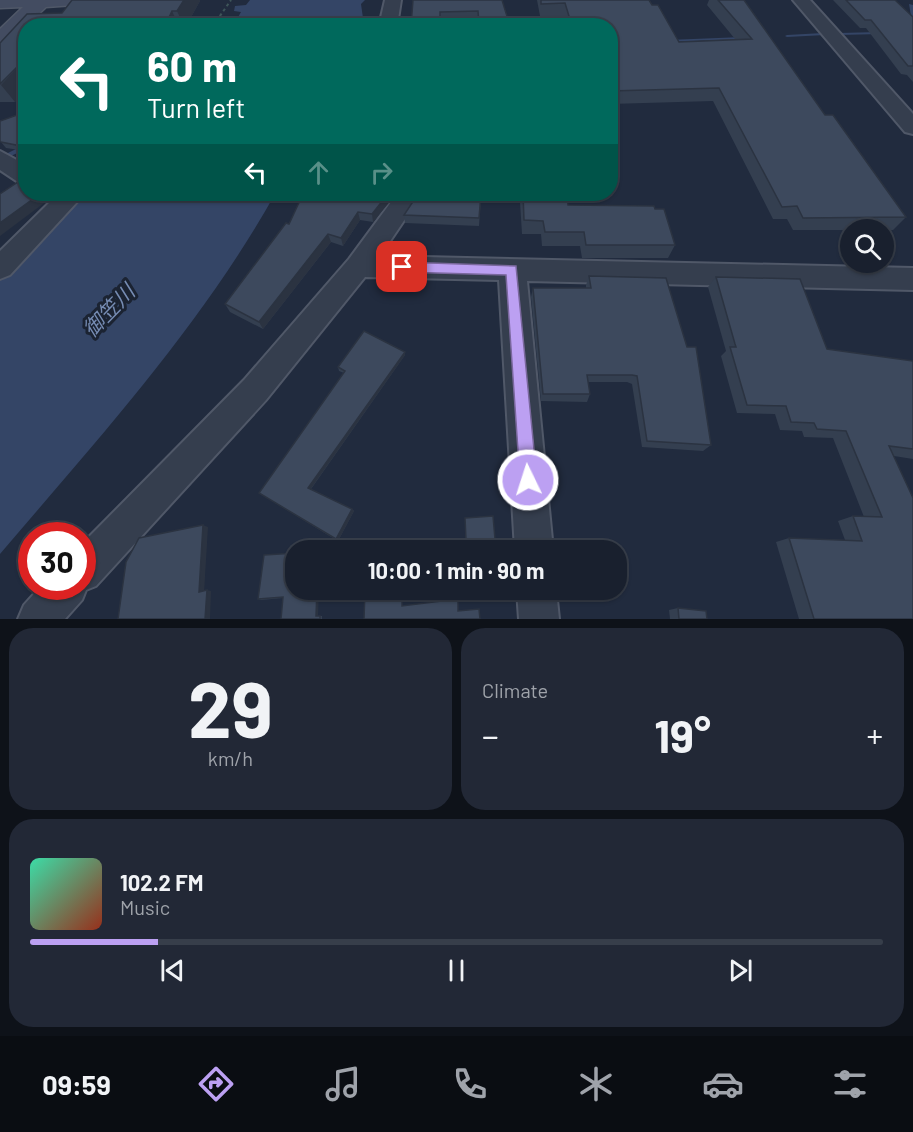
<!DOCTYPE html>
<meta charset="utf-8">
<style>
:root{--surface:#19202e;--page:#222836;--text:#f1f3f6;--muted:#9fa3aa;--line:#373e4a;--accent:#bca0f2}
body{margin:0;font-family:Barlow,"Noto Sans JP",sans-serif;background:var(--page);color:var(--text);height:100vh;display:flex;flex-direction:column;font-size:22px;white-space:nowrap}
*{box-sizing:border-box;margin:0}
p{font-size:20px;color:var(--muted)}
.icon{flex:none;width:33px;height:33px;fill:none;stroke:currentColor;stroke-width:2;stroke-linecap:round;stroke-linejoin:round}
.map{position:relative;height:619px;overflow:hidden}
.sheet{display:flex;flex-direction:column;gap:9px;padding:9px;background:#0e1219;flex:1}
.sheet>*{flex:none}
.hud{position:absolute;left:18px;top:18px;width:600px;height:183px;border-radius:24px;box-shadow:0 2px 4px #0004,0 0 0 2px var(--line);background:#00695c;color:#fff;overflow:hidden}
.fabs{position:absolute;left:840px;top:219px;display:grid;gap:12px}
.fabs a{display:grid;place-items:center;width:54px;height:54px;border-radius:50%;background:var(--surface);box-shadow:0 2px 4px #0004,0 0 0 2px var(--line);font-size:30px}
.speed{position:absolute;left:18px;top:522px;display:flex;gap:12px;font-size:30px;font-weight:700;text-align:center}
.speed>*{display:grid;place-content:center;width:78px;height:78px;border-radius:50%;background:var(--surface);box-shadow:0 2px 4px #0004,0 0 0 2px var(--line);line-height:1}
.speed .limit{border:9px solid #d22;background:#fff;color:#111}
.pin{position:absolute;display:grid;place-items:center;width:51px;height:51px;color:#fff;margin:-26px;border-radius:12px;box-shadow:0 3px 9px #0006}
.me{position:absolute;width:66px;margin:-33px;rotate:356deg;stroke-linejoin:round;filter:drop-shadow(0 0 4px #0008)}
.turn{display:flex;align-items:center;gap:21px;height:126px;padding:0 30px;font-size:27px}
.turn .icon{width:78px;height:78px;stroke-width:2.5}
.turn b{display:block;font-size:42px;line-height:51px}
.lanes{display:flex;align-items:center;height:57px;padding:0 30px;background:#0003;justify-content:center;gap:30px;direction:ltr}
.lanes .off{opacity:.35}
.big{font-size:45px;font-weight:700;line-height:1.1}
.sheet .tile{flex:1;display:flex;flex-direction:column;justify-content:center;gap:9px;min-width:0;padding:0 21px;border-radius:24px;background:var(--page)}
.sheet .dial{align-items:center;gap:0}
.dial b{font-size:78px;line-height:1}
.song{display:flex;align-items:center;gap:18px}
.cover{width:72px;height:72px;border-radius:9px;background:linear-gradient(135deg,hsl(160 70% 55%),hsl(10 70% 35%))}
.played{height:6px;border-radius:3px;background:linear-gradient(90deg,var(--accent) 15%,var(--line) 15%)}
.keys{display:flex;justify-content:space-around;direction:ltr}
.heat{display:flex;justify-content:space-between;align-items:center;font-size:33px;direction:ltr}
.sheet .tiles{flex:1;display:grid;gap:9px;grid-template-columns:1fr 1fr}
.tile:last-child{grid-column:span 2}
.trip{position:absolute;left:285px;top:540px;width:342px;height:60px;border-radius:24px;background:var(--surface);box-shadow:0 2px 4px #0004,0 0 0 2px var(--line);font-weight:700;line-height:60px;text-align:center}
.dock{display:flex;height:96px;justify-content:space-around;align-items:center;background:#0a0d12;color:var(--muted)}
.dock .icon{width:42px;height:42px}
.dock .current{color:var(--accent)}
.dock b{font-size:27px;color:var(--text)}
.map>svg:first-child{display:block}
.water{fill:#344566}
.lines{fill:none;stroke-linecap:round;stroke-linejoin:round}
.stream{fill:#344566;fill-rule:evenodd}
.street-casing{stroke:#505868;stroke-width:4}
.secondary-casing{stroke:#505868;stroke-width:3}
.path{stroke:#3e5559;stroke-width:2;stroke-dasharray:3 3;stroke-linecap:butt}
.street{fill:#353e4e;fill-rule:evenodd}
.secondary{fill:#434c61;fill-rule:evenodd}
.wall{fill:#343f50}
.shaded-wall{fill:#2b3341}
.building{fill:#3d495d;stroke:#2b3341;stroke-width:1.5}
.route{fill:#bca0f2;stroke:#7a689d;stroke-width:1.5}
.labels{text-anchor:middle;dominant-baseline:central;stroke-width:6;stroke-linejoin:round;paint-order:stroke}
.water-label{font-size:21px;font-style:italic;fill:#768cb3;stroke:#1b2332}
</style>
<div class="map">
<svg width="913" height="619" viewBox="0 0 913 619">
<rect width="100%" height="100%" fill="#212b3e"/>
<!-- water -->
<g class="water">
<polygon points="250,0 365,0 361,4 363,18 360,25 225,25 226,23 237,19 241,12 234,11 235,6 246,5"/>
<path d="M82,194H275C201,326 98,439 0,554V274Z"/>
</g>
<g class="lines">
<!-- stream -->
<g class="stream">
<polygon points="909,4 913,5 913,17 911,16"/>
<polygon points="879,32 881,32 881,34 839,35 837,34 839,33"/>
<polygon points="823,33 825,33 825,35 787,37 785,36 787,35"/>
<polygon points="743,37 745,37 745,39 668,42 666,41 668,40"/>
<polygon points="26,144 26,149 0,161 0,157"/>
</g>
<!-- street casing -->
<g class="street-casing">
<g id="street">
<polygon points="385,0 401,0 397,26 379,26"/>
<polygon points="793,0 810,0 913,114 913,134 905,132"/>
<polygon points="0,151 26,165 26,184 18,182 0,170"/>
<polygon points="40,194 70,194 77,202 10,275 0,279 0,251 49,203"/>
<polygon points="397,194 422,194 380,256 913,268 913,290 527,281 553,550 515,550 499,280 365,277 266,400 96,586 86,590 82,600 65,619 18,619 24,605 41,586 82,586 82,544 244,380 349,259"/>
<polygon points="517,590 556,590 559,619 519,619"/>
</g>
</g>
<!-- secondary casing -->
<g class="secondary-casing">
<polygon id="secondary" points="0,0 92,0 89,4 46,7 7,44 0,46 0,29 23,7 0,8"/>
</g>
<!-- path -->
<polyline class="path" points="213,26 231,0"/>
<!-- street -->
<use href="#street" class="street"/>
<!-- secondary -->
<use href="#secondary" class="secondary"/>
</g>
<!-- wall -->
<g class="wall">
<polygon points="72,0 199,0 200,1 186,26 26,26 26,90 15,102 0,102 0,43 27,14 62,13"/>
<polygon points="413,0 502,0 510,26 478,26 477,18 440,19"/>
<polygon points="537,0 649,0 679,42 735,39 707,5 709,0 744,0 825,115 906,217 893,230 793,230 787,219 773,219 713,101 610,104 610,26 566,26 563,16 540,16"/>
<polygon points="833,0 895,0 913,17 913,82 907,75 901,74 866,28 860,28"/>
<polygon points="26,117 26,151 6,148 1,142"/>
<polygon points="396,194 373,222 360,220 343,246 331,242 263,329 230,312 225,304 289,224"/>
<polygon points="418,194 493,194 493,199 481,197 479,226 405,223 404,215"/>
<polygon points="516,194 567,194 568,205 655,209 675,245 668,258 582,258 580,246 542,246 541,234 522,234 520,202 517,202"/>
<polygon points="589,276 711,445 703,451 642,447 632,384 627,382 588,382 590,394 587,402 541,401 531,297 533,288 586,288 586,285"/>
<polygon points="716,277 827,349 913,361 913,459 894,456 913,619 799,619 776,542 789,538 845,540 838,521 853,516 864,517 833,438 804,437 802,431 780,430 775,414 737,413 721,356 726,351 708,287"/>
<polygon points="405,352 405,355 311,489 352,509 354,511 338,541 262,495 344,373 339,371 338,367"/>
<polygon points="465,518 495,539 494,540 465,541"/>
<polygon points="264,555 318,616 322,616 322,619 281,619 283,598 261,600 258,599"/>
<polygon points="678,608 707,619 670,619 669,610"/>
</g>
<!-- shaded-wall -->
<g class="shaded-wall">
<polygon points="184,0 199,0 200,1 186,26 184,26 177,11"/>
<polygon points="172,11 179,26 165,26"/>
<polygon points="26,58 26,90 15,102 1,85"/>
<polygon points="388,194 396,194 373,222 372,214"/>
<polygon points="37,196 44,203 0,236 0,223"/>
<polygon points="358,212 360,220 343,246 341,238"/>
<polygon points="328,234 331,242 263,329 259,322"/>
<polygon points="405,352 405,355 310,490 308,488"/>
<polygon points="352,509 354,511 338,541 336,539"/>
<polygon points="203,525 208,527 204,593 199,592"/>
<polygon points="207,590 211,591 210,619 205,619"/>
<polygon points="317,590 319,590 318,617 316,616"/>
</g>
<!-- building -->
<g class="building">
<polygon points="72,0 184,0 177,11 172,11 165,26 26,26 26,58 0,84 0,43 27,14 62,13"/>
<polygon points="413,0 502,0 510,26 487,26 486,24 479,24 478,11 440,12 440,26 411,26"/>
<polygon points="541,0 649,0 652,5 658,5 679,42 752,39 718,0 744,0 825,115 833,115 906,217 803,218 797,206 782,207 719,88 610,91 610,26 572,26 565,3 541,4"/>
<polygon points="846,0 895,0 913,17 913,66 908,66 871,20 865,20"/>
<polygon points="17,115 26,117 26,147 1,142 0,141 0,121"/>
<polygon points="18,182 26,188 26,194 34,194 37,196 0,223 0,194"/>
<polygon points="303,194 388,194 372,214 358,212 341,238 328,234 259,322 225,304 286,223 289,224"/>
<polygon points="418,194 481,194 479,218 404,215"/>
<polygon points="523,194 567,194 568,205 654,206 655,209 664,209 675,245 586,245 584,232 545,232 543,221 524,220"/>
<polygon points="589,276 666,278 687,347 696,347 711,445 647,441 637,376 632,375 587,375 590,394 543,394 533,288 591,288"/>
<polygon points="716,277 800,279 827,349 913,361 913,449 889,446 913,498 913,619 814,619 789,538 862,541 853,516 882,517 846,431 817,429 814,423 791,422 786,406 747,405 730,347 736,347 735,344"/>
<polygon points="364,331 405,352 308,488 352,509 336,539 259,493 345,371 338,367"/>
<polygon points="493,516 495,539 466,540 465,518"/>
<polygon points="203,525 199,592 207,590 205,619 118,619 126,562 139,538"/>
<polygon points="296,553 296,590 317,590 316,616 320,616 320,619 281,619 283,597 258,599 264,555"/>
<polygon points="365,590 402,590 402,606 458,599 458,611 479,609 480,619 364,619"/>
<polygon points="678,608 706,611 707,619 679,619"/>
</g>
<!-- route -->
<polygon class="route" points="402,262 516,266 537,480 534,486 528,489 523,486 520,480 506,275 402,272 396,267"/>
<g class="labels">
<!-- water labels -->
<g class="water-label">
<text transform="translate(108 310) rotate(-46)">御笠川</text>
</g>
</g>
</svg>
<div class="fabs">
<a><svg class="icon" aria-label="search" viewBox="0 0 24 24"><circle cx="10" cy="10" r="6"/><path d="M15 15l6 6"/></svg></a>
</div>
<div class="speed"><div class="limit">30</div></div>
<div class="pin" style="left:402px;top:267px;background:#d93025"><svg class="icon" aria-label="arrive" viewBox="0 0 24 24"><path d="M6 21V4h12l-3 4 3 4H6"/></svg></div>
<svg class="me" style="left:528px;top:480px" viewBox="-20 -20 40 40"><circle r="17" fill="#bca0f2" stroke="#fff" stroke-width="3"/><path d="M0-11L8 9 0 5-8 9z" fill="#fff"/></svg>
<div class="trip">10:00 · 1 min · 90 m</div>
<div class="hud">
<div class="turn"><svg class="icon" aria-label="left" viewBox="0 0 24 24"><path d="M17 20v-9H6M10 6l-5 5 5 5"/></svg><div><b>60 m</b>Turn left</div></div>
<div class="lanes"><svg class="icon" aria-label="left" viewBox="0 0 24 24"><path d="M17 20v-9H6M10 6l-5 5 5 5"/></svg><svg class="icon off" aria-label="ahead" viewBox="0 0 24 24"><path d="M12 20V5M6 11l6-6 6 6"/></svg><svg class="icon off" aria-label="right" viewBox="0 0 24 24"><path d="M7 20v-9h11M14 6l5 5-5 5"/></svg></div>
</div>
</div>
<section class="sheet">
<div class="tiles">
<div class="tile dial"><b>29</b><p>km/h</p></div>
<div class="tile"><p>Climate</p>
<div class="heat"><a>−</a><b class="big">19°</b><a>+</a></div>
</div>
<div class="tile">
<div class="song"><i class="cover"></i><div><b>102.2 FM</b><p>Music</p></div></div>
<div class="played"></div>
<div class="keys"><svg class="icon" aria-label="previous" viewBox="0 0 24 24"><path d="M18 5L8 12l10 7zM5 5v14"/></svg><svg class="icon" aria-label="pause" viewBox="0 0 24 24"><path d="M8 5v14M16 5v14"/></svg><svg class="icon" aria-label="next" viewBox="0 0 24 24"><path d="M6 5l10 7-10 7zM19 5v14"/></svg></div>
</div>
</div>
</section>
<nav class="dock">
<b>09:59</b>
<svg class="icon current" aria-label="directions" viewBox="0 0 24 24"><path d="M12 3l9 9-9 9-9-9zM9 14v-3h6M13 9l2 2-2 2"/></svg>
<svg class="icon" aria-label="music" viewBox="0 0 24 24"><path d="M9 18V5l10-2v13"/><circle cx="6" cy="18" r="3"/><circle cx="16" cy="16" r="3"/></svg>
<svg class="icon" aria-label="phone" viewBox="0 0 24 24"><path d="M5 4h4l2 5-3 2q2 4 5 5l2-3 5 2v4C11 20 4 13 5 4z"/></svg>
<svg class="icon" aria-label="climate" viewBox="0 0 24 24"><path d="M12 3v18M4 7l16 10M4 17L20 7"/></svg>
<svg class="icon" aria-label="car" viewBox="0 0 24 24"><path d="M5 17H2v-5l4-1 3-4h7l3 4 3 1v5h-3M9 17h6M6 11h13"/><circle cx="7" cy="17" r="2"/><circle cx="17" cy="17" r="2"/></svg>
<svg class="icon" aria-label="filters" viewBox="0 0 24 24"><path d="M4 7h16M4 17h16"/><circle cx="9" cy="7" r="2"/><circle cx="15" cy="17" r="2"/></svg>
</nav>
